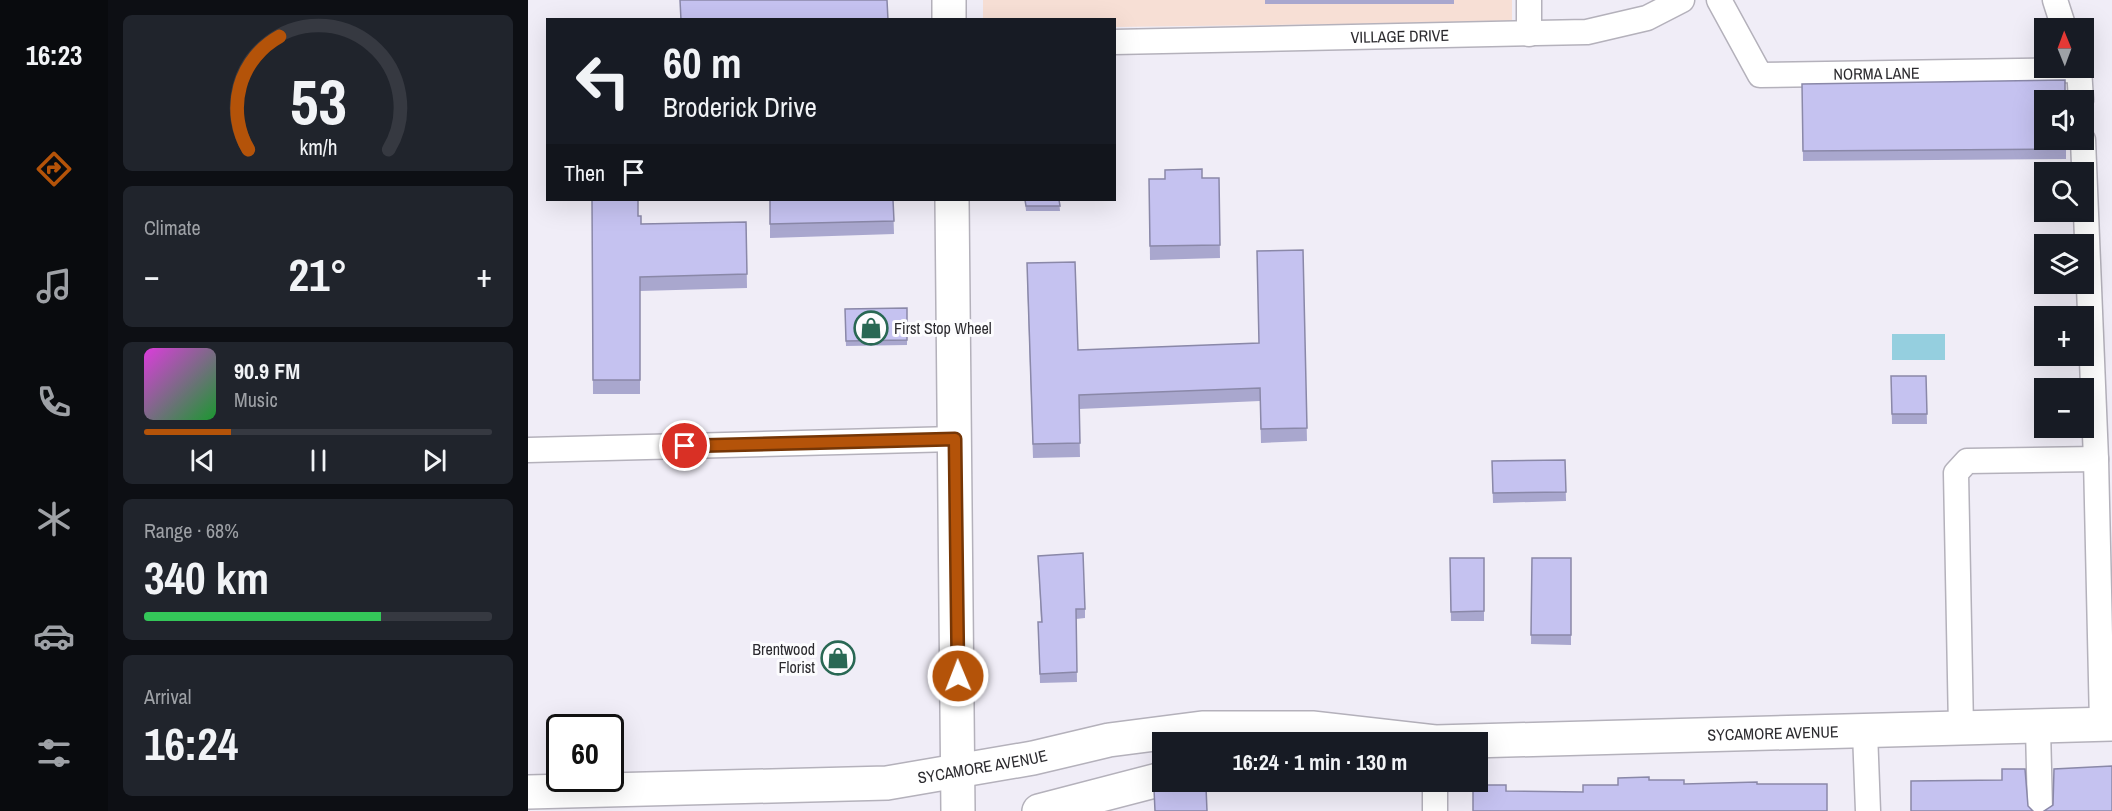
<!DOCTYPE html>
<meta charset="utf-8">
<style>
:root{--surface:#171b24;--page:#20242c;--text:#f1f3f6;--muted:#9ea1a6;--line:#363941;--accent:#b45309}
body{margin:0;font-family:"Archivo Narrow",sans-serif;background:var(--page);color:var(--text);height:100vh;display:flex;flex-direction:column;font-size:22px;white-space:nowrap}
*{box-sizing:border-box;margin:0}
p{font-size:20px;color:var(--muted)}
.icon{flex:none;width:33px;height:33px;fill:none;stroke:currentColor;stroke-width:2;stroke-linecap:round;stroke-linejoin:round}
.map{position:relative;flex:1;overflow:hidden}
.drawer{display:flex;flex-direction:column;gap:15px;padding:15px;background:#0d0f14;width:420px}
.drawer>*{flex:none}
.banner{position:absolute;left:18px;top:18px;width:570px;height:183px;border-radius:0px;box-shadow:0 6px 24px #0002;background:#171b24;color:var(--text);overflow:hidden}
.needle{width:39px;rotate:359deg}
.fabs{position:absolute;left:1506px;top:18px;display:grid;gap:12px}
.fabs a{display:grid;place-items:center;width:60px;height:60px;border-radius:0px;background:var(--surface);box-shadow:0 6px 24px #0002;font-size:30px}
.speed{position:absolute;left:18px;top:714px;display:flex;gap:12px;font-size:30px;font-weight:700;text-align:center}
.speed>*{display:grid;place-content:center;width:78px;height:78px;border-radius:50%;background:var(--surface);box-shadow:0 6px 24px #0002;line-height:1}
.speed .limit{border:3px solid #111;border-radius:9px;background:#fff;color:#111}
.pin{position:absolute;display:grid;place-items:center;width:51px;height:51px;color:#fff;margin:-26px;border:3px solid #fff;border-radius:50%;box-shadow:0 2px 6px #0007}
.me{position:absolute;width:66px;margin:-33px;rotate:359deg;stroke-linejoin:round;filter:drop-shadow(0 0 4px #0008)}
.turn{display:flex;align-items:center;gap:21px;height:126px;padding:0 18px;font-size:27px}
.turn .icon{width:78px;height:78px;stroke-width:2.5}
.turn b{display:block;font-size:42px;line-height:51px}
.then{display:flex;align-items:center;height:57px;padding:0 18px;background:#0003;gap:12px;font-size:22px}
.big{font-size:45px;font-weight:700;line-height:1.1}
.drawer .widget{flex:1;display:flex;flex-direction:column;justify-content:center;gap:9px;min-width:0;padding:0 21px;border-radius:9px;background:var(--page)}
.drawer .dial{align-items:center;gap:0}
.dial svg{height:156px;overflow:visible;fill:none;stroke:var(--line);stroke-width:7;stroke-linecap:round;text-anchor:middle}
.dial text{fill:var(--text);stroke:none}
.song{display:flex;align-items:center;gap:18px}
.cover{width:72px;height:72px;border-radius:9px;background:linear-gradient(135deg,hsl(300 70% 55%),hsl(130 70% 35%))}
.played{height:6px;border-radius:3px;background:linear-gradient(90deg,var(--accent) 25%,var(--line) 25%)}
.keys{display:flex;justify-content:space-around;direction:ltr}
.heat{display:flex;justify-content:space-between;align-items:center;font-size:33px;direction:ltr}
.charge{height:9px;border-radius:4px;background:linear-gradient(90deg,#34c759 68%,var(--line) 0)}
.trip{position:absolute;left:624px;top:732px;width:336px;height:60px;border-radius:0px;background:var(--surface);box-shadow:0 6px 24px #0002;font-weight:700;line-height:60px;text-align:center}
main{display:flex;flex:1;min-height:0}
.tabs{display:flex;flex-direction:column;width:108px;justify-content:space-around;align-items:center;background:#090b0e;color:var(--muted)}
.tabs .icon{width:42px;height:42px}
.tabs .current{color:var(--accent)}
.tabs b{font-size:27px;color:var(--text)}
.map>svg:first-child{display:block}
.commercial{fill:#f7dfd5}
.water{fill:#95cfdf}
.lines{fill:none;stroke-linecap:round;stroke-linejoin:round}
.street-casing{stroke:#b4b1bb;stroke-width:27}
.secondary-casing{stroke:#b4b1bb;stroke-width:36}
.primary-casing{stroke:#b4b1bb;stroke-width:36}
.street{stroke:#fff;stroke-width:24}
.secondary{stroke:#fff;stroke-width:33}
.primary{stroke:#fff;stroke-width:33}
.wall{fill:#a9a7ce}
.building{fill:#c5c2f0;stroke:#8a88a8;stroke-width:1.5}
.route-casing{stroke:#753606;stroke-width:15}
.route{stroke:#b45309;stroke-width:10}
.labels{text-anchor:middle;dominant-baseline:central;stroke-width:6;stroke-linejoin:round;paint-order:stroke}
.street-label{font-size:16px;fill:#2c2b2f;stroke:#fcfcfe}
.poi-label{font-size:16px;fill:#2c2b2f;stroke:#fcfcfe;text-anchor:start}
</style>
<main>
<nav class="tabs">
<b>16:23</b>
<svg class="icon current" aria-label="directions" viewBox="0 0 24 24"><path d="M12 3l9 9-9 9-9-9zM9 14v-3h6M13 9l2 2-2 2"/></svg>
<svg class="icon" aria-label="music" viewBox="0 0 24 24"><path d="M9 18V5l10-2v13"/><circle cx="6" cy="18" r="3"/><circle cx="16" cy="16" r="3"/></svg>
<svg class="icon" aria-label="phone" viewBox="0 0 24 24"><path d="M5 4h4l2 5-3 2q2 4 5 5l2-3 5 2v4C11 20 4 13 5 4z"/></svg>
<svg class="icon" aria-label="climate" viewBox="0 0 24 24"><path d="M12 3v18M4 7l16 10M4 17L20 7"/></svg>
<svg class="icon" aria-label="car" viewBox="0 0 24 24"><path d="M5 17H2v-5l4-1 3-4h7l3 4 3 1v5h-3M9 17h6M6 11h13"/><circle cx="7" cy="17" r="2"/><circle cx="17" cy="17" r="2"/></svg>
<svg class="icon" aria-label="filters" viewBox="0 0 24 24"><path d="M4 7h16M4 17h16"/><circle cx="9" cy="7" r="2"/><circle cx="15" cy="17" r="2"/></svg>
</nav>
<section class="drawer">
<div class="widget dial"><svg viewBox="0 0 100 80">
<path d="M14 69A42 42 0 1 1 86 69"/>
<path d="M14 69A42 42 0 0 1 30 11" stroke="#b45309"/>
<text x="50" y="56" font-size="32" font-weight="700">53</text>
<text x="50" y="72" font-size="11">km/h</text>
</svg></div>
<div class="widget"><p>Climate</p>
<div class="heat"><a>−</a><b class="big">21°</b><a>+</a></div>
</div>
<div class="widget">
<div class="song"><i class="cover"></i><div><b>90.9 FM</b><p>Music</p></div></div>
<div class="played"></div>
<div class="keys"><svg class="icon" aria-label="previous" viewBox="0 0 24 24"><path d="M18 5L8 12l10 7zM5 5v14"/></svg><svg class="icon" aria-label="pause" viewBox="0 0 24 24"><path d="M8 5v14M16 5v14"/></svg><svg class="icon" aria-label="next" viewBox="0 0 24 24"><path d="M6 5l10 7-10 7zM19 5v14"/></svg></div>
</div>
<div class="widget"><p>Range · 68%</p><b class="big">340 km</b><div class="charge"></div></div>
<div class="widget"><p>Arrival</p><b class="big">16:24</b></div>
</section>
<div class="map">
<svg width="1584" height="811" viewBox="0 0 1584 811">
<rect width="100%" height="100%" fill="#f0edf7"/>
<!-- commercial -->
<polygon class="commercial" points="455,0 984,0 984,22 587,27 586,20 455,19"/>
<!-- water -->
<rect class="water" x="1364" y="334" width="53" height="26"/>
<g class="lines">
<!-- street casing -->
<g class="street-casing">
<g id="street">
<polyline points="1001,0 1001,34"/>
<path id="s1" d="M1191,0L1232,75L1552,70"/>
<polyline points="1527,0 1536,28"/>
<path id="s2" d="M586,42L1059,32L1119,18L1154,0"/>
<polyline points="1551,68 1553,100"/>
<polyline points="1555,140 1568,459 1574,724"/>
<polyline points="0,450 427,439"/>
<polyline points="1433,728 1428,473 1439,461 1568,459"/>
<polyline points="1510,728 1512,811"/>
<polyline points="1337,732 1340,811"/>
<polyline points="907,782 907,811"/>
</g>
</g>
<!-- secondary casing -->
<g class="secondary-casing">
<g id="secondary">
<path id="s3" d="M0,792L359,783L505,758L581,740L674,728H784L907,742L1584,724"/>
<polyline points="511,811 634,779"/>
</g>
</g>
<!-- primary casing -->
<g class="primary-casing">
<g id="primary">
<polyline points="421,0 421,20"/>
<polyline points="424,200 430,811"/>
</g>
</g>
<!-- street -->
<use href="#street" class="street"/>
<!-- secondary -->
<use href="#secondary" class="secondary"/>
<!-- primary -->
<use href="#primary" class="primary"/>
</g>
<!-- wall -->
<g class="wall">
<rect x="737" y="0" width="189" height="4"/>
<polygon points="1274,84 1538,140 1538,159 1275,161"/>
<polygon points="691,178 692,258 622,260 621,179"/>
<polygon points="64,200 110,216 113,224 218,222 219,288 112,291 112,394 65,394"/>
<polygon points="242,200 365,200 366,234 242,238"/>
<polygon points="497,200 531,200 532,211 498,211"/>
<polygon points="775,250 779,441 733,443 732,401 551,409 552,457 505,458 499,277 550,350 731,343"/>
<polygon points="379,308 379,345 318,346 317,309"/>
<polygon points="1363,376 1398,376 1399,424 1364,424"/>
<polygon points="1037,460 1038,501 965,503 964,461"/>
<polygon points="510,556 557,609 557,618 548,619 549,682 512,683 510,622 513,622"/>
<polygon points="922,558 956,558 956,621 923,621"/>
<polygon points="1004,558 1043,558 1043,645 1003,644"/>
</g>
<!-- building -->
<g class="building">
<polygon points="152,0 359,0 360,20 153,20"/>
<polygon points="1537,80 1537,100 1516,100 1516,140 1538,140 1538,149 1275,151 1274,84"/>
<polygon points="674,169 674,178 691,178 692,245 622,246 621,179 637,179 637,170"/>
<polygon points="64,200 110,200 110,216 113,216 113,224 218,222 219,274 112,277 112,380 65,380"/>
<polygon points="242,200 365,200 366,221 242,224"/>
<polygon points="497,200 531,200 532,206 498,206"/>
<polygon points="775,250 779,428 733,429 732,388 551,395 552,443 505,444 499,263 547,262 550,350 731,343 729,251"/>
<polygon points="379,308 379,340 318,341 317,309"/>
<polygon points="1363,376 1398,376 1399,414 1364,414"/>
<polygon points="1037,460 1038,492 965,493 964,461"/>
<polygon points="555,553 557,609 548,609 549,672 512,674 510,622 514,622 510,556"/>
<polygon points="922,558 956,558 956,611 923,612"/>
<polygon points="1004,558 1043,558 1043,635 1003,635"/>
<polygon points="1584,766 1584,811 1516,811 1525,805 1526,769"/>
<polygon points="1474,769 1497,769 1500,806 1505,811 1383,811 1383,781 1474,780"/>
<polygon points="1121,777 1121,780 1156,780 1156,784 1229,782 1229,784 1299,784 1299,811 945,811 945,785 978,785 978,791 1055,792 1055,785 1090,785 1090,778"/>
<polygon points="678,787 679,811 627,811 626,789"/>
</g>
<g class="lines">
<!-- route casing -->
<g class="route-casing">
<polyline id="route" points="157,446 427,439 430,676"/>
</g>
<!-- route -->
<use href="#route" class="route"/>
</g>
<!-- icons -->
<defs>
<g id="shop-ring" transform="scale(1.725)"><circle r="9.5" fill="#fcfcfe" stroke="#296854" stroke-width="1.5"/><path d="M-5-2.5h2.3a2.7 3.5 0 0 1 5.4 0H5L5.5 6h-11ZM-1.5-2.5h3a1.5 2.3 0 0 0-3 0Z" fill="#296854"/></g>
</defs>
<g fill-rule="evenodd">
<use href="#shop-ring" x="343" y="328"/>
<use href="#shop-ring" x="310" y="658"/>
</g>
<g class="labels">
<!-- street labels -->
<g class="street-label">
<text stroke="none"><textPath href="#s2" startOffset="286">VILLAGE DRIVE</textPath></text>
<text stroke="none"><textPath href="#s1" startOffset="202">NORMA LANE</textPath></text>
<text stroke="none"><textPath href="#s3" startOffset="1251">SYCAMORE AVENUE</textPath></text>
<text stroke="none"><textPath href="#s3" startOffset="456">SYCAMORE AVENUE</textPath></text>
</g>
<!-- poi labels -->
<g class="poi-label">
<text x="366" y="328">First Stop Wheel</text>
<text x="287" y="649" text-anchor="end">Brentwood<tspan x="287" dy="18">Florist</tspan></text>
</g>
</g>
</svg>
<div class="fabs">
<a><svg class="needle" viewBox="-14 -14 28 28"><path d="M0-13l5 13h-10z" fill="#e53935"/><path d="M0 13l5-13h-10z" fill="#9ea1a6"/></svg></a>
<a><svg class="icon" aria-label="sound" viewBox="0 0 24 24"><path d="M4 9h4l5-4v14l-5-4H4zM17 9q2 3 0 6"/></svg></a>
<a><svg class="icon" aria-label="search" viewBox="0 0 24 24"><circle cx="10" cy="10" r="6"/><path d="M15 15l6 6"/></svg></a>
<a><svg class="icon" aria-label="layers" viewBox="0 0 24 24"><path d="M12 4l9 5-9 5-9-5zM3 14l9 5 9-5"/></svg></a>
<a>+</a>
<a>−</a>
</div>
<div class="speed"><div class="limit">60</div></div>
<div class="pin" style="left:157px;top:446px;background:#d93025"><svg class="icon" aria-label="arrive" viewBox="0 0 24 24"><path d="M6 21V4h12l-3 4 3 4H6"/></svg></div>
<svg class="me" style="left:430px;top:676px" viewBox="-20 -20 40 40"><circle r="17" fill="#b45309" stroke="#fff" stroke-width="3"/><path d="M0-11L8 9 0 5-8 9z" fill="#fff"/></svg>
<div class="trip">16:24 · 1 min · 130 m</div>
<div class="banner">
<div class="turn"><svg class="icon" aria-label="left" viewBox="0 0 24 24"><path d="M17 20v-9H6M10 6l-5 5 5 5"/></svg><div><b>60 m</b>Broderick Drive</div></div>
<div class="then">Then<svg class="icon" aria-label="arrive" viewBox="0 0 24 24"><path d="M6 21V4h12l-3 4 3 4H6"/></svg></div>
</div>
</div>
</main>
